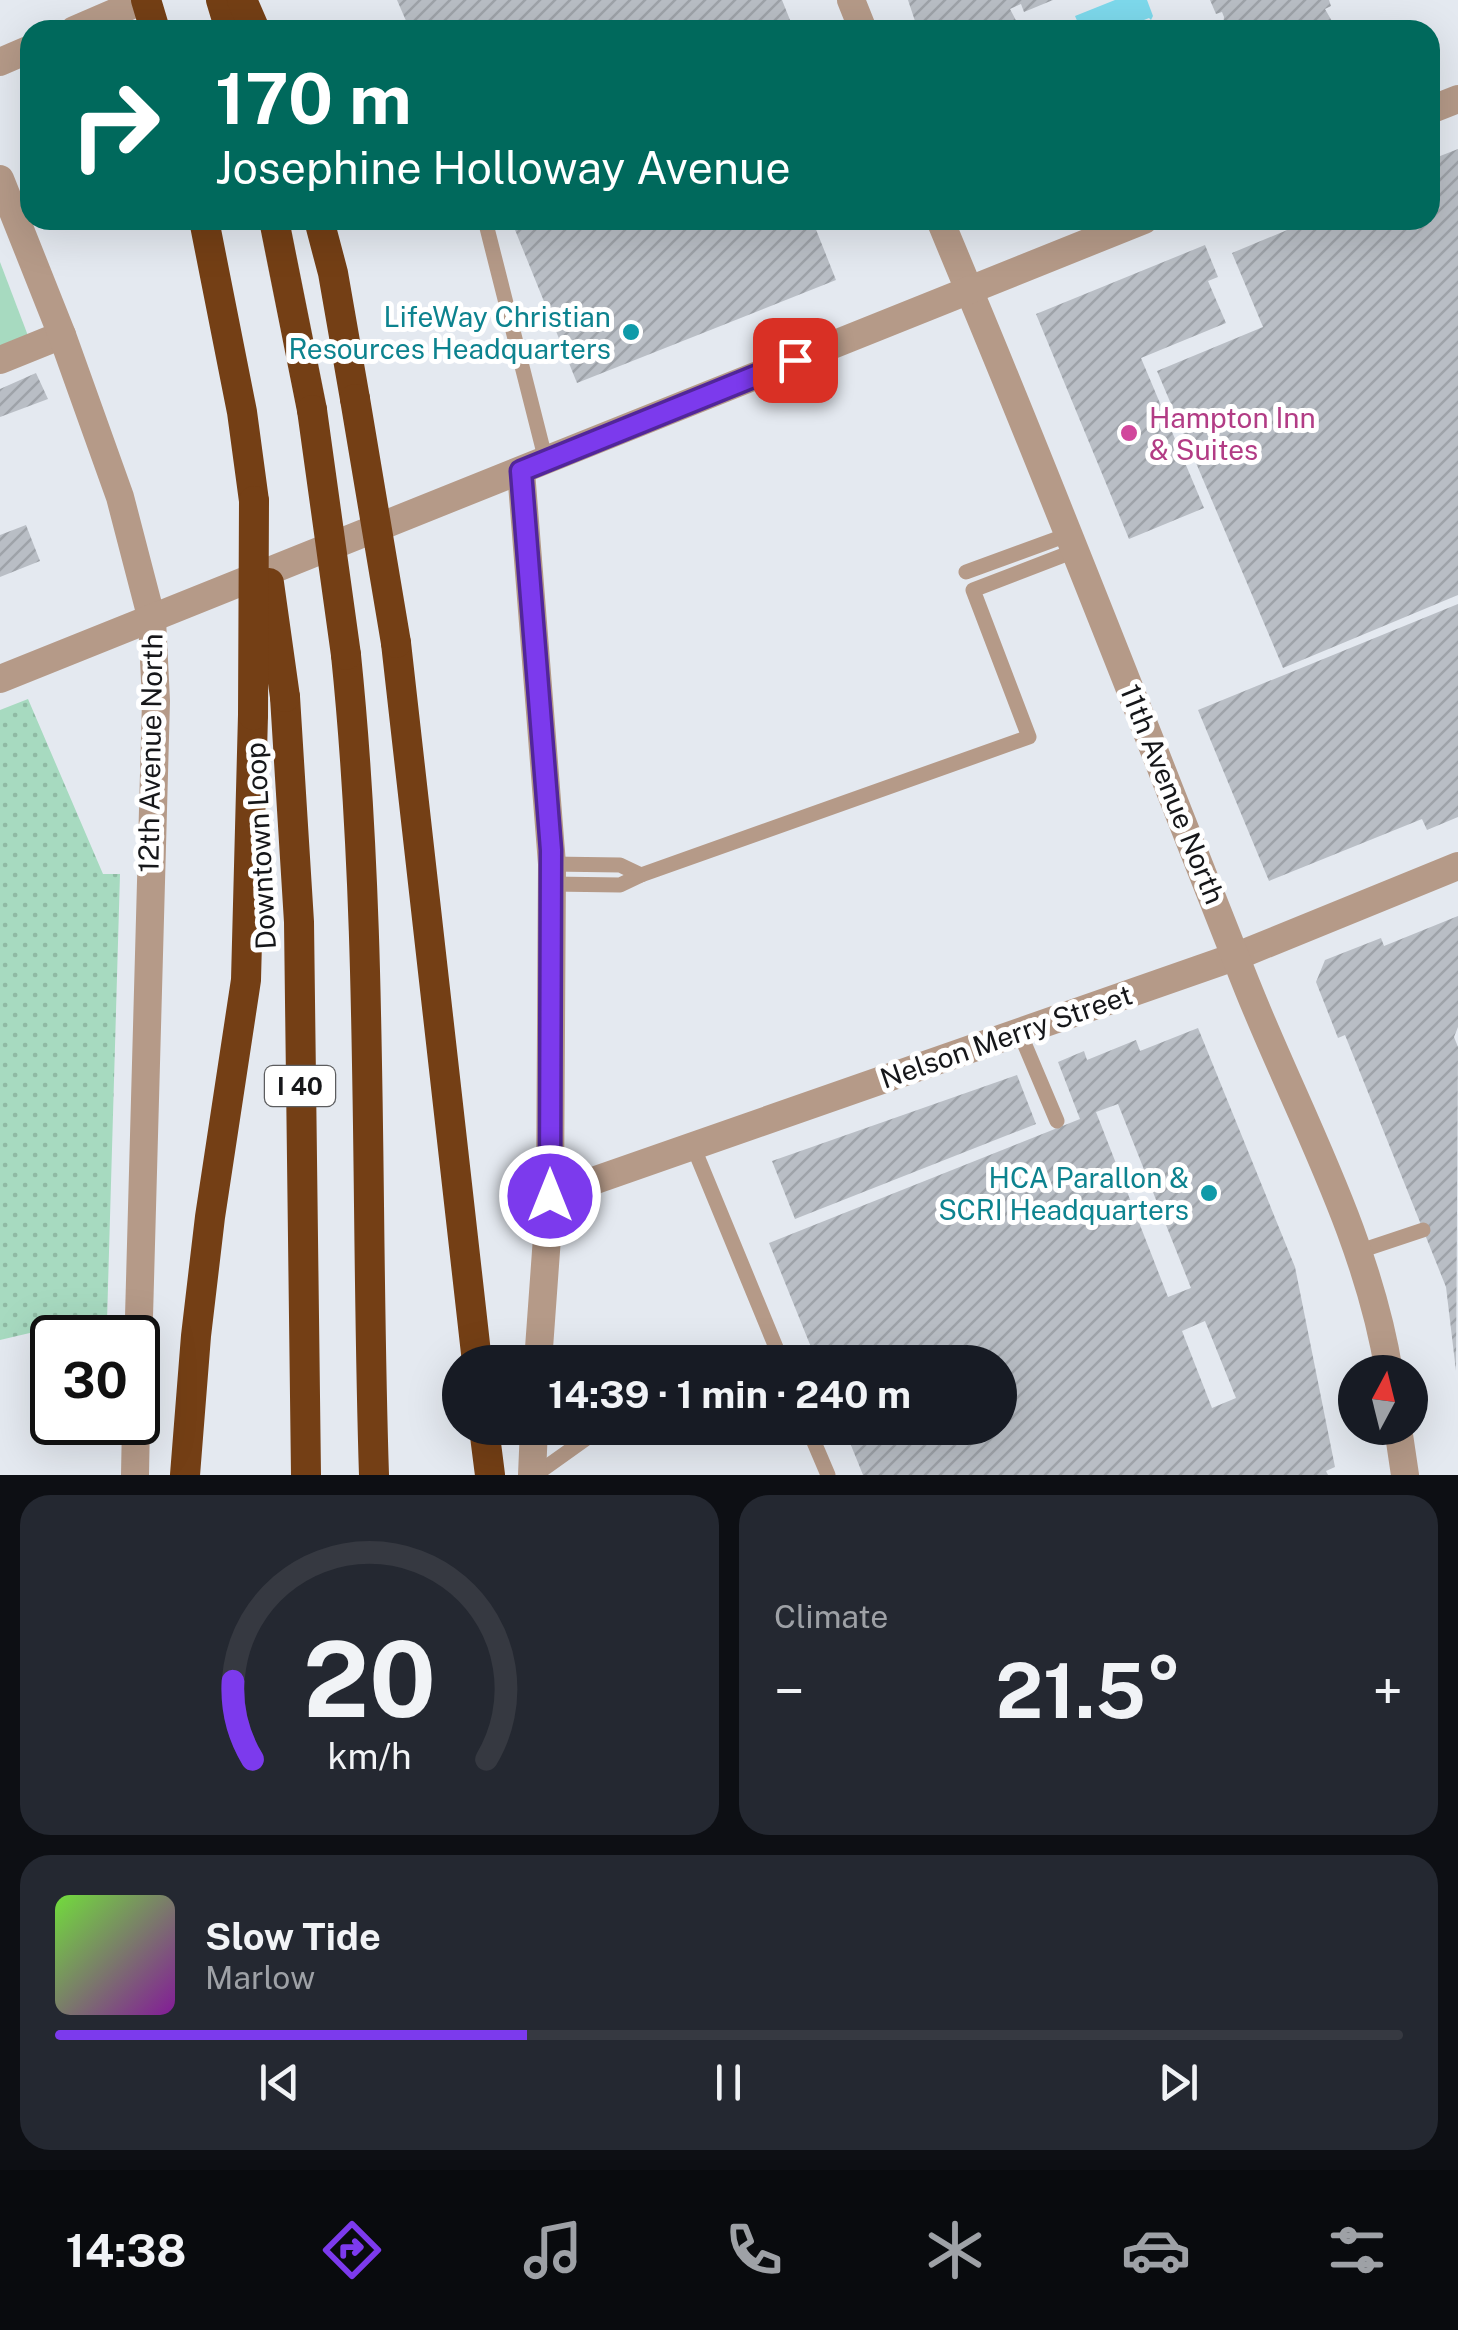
<!DOCTYPE html>
<meta charset="utf-8">
<style>
:root{--surface:#171b24;--page:#242831;--text:#f1f3f6;--muted:#9ea1a6;--line:#363941;--accent:#7c3aed}
body{margin:0;font-family:"Public Sans",sans-serif;background:var(--page);color:var(--text);height:100vh;display:flex;flex-direction:column;font-size:38px;white-space:nowrap}
*{box-sizing:border-box;margin:0}
p{font-size:32px;color:var(--muted)}
.icon{flex:none;width:55px;height:55px;fill:none;stroke:currentColor;stroke-width:2;stroke-linecap:round;stroke-linejoin:round}
.map{position:relative;height:1475px;overflow:hidden}
.drawer{display:flex;flex-direction:column;gap:20px;padding:20px;background:#0d0f14;flex:1}
.drawer>*{flex:none}
.guide{position:absolute;left:20px;top:20px;width:1420px;height:210px;border-radius:30px;box-shadow:0 10px 40px #0002;background:#00695c;color:#fff;overflow:hidden}
.needle{width:65px;rotate:7deg}
.buttons{position:absolute;left:1338px;top:1355px;display:grid;gap:20px}
.buttons a{display:grid;place-items:center;width:90px;height:90px;border-radius:50%;background:var(--surface);box-shadow:0 10px 40px #0002;font-size:50px}
.speed{position:absolute;left:30px;top:1315px;display:flex;gap:20px;font-size:50px;font-weight:700;text-align:center}
.speed>*{display:grid;place-content:center;width:130px;height:130px;border-radius:50%;background:var(--surface);box-shadow:0 10px 40px #0002;line-height:1}
.speed .limit{border:5px solid #111;border-radius:15px;background:#fff;color:#111}
.pin{position:absolute;display:grid;place-items:center;width:85px;height:85px;color:#fff;margin:-42px;border-radius:20px;box-shadow:0 5px 15px #0006}
.me{position:absolute;width:110px;margin:-55px;rotate:0deg;stroke-linejoin:round;filter:drop-shadow(0 0 8px #0008)}
.turn{display:flex;align-items:center;gap:35px;height:210px;padding:0 30px;font-size:45px}
.turn .icon{width:130px;height:130px;stroke-width:2.5}
.turn b{display:block;font-size:70px;line-height:85px}
.big{font-size:75px;font-weight:700;line-height:1.1}
.drawer .widget{flex:1;display:flex;flex-direction:column;justify-content:center;gap:15px;min-width:0;padding:0 35px;border-radius:30px;background:var(--page)}
.drawer .dial{align-items:center;gap:0}
.dial svg{height:260px;overflow:visible;fill:none;stroke:var(--line);stroke-width:7;stroke-linecap:round;text-anchor:middle}
.dial text{fill:var(--text);stroke:none}
.song{display:flex;align-items:center;gap:30px}
.cover{width:120px;height:120px;border-radius:15px;background:linear-gradient(135deg,hsl(100 70% 55%),hsl(290 70% 35%))}
.played{height:10px;border-radius:5px;background:linear-gradient(90deg,var(--accent) 35%,var(--line) 35%)}
.keys{display:flex;justify-content:space-around;direction:ltr}
.heat{display:flex;justify-content:space-between;align-items:center;font-size:55px;direction:ltr}
.drawer .tiles{flex:1;display:grid;gap:20px;grid-template-columns:1fr 1fr}
.widget:last-child{grid-column:span 2}
.trip{position:absolute;left:442px;top:1345px;width:575px;height:100px;border-radius:50px;background:var(--surface);box-shadow:0 10px 40px #0002;font-weight:700;line-height:100px;text-align:center}
.menu{display:flex;height:160px;justify-content:space-around;align-items:center;background:#090b0e;color:var(--muted)}
.menu .icon{width:70px;height:70px}
.menu .on{color:var(--accent)}
.menu b{font-size:45px;color:var(--text)}
.map>svg:first-child{display:block}
.grass{fill:#a7dac0}
.garden{fill:url(#garden-dots)}
.water{fill:#7dd9ec}
.building{fill:url(#building-hatch);fill-rule:evenodd}
.lines{fill:none;stroke-linecap:round;stroke-linejoin:round}
.service{stroke:#b59a88;stroke-width:15}
.minor{stroke:#b59a88;stroke-width:28}
.tertiary{stroke:#b59a88;stroke-width:28}
.motorway{stroke:#743f15;stroke-width:30}
.motorway-bridge{stroke:#743f15;stroke-width:30}
.route-casing{stroke:#51269a;stroke-width:25}
.route{stroke:#7c3aed;stroke-width:18}
.culture-dot{fill:#0f9aa8;stroke:#fff;stroke-width:4}
.hotel-dot{fill:#d1479c;stroke:#fff;stroke-width:4}
.labels{text-anchor:middle;dominant-baseline:central;stroke-width:10;stroke-linejoin:round;paint-order:stroke}
.shield{fill:#fff;stroke:#5c5d5f;stroke-width:2.5}
.shield-label{font-size:25px;font-weight:bold;fill:#16171a}
.culture-label{font-size:28px;fill:#0d838f;stroke:#fff;text-anchor:end}
.hotel-label{font-size:28px;fill:#b23c85;stroke:#fff;text-anchor:start}
.street-label{font-size:28px;fill:#16171a;stroke:#fff}
</style>
<div class="map">
<svg width="1458" height="1475" viewBox="0 0 1458 1475">
<defs>
<pattern id="garden-dots" width="8" height="8" patternUnits="userSpaceOnUse" patternTransform="scale(2.5)"><rect width="8" height="8" fill="#a7dac0"/><path d="M2 2h.1M6 6h.1" fill="none" stroke="#8fbaa4" stroke-width="1.8" stroke-linecap="round"/></pattern>
<pattern id="building-hatch" width="6" height="6" patternUnits="userSpaceOnUse" patternTransform="scale(2.5)"><rect width="6" height="6" fill="#b9bec5"/><path d="M-1 1l2-2M0 6l6-6M5 7l2-2" fill="none" stroke="#9ea3a9"/></pattern>
</defs>
<rect width="100%" height="100%" fill="#e4e9f0"/>
<!-- grass -->
<polygon class="grass" points="0,262 30,341 0,353"/>
<!-- garden -->
<polygon class="garden" points="28,699 103,874 120,874 107,1321 85,1320 0,1340 0,710"/>
<!-- water -->
<polygon class="water" points="1115,0 1147,0 1153,16 1151,20 1149,18 1119,30 1081,30 1075,16"/>
<!-- building -->
<g class="building">
<polygon points="397,0 782,0 794,30 410,30"/>
<polygon points="908,0 1053,0 1024,12 1021,4 1010,9 1021,30 918,30"/>
<polygon points="1210,0 1329,0 1331,6 1325,9 1337,30 1204,30 1223,25 1224,17 1222,12 1216,14"/>
<polygon points="1368,22 1371,30 1348,30"/>
<polygon points="1458,149 1458,595 1283,668 1157,371 1263,327 1232,253 1311,220 1430,220 1430,160"/>
<polygon points="511,220 831,220 815,227 836,280 577,383"/>
<polygon points="1205,245 1218,277 1208,281 1226,323 1141,358 1204,508 1129,539 1036,314"/>
<polygon points="36,373 48,399 0,417 0,389"/>
<polygon points="26,525 40,561 0,577 0,535"/>
<polygon points="1458,604 1458,817 1427,830 1422,819 1269,881 1198,710"/>
<polygon points="1458,916 1458,1027 1454,1037 1458,1047 1456,1371 1446,1287 1345,1035 1338,1038 1316,982 1325,960 1381,938 1384,946"/>
<path d="M1198,1028L1295,1267L1335,1467L1326,1471L1328,1475H863L844,1428H1000V1362H817L769,1243L1080,1119L1058,1062L1084,1051L1087,1060L1136,1040L1140,1051ZM1118,1104L1191,1288L1168,1297L1096,1112ZM1205,1321L1236,1398L1212,1408L1182,1331Z"/>
<polygon points="1017,1075 1036,1124 795,1219 772,1161"/>
</g>
<g class="lines">
<!-- service -->
<g class="service">
<polyline points="487,228 546,461"/>
<polyline points="966,572 1070,534"/>
<polyline points="552,864 620,865 641,875"/>
<polyline points="552,884 620,885 641,875 1029,737 973,590 1077,550"/>
<polyline points="1019,1031 1057,1121"/>
<polyline points="693,1146 782,1362"/>
<polyline points="1357,1252 1423,1230"/>
<polyline points="743,1362 776,1350"/>
<polyline points="557,1428 575,1434 592,1429"/>
<polyline points="808,1428 828,1475"/>
<polyline points="535,1475 601,1428"/>
</g>
<!-- minor -->
<g class="minor">
<polyline points="851,0 863,30"/>
<polyline points="74,30 144,0"/>
<polyline points="0,62 30,49"/>
<polyline points="940,220 969,290"/>
<polyline points="0,360 62,335"/>
<polyline points="521,471 552,864 550,1196 538,1362"/>
<polyline points="550,1196 1237,956 1458,866"/>
<polyline points="138,1353 156,701 152,620"/>
<polyline points="135,1475 136,1422"/>
<polyline points="532,1475 534,1428"/>
</g>
<!-- tertiary -->
<g class="tertiary">
<polyline points="1430,110 1458,99"/>
<polyline points="0,179 62,335 120,497 152,620"/>
<path d="M969,290C1066,522 1156,757 1249,991C1299,1115 1368,1239 1389,1372"/>
<polyline points="0,679 1144,220"/>
<polyline points="1398,1428 1405,1475"/>
</g>
<!-- motorway -->
<g class="motorway">
<polyline points="146,0 155,30"/>
<polyline points="221,0 230,30"/>
<polyline points="242,0 255,30"/>
<polyline points="204,220 242,412 254,501"/>
<polyline points="274,220 312,410"/>
<polyline points="319,220 333,273 355,399"/>
<polyline points="396,643 477,1362"/>
<path d="M346,655C374,928 365,1201 374,1475"/>
<polyline points="285,697 299,922 306,1475"/>
<polyline points="484,1428 490,1475"/>
<polyline points="185,1475 196,1336 210,1217 246,980 253,715"/>
</g>
<!-- motorway-bridge -->
<g class="motorway-bridge">
<polyline points="355,399 396,643"/>
<polyline points="312,410 346,655"/>
<polyline points="269,583 285,697"/>
<polyline points="253,715 254,501"/>
</g>
</g>
<g class="lines">
<!-- route casing -->
<g class="route-casing">
<polyline id="route" points="550,1196 551,850 521,471 795,360"/>
</g>
<!-- route -->
<use href="#route" class="route"/>
</g>
<!-- markers -->
<g class="culture-dot">
<circle cx="631" cy="332" r="10"/>
<circle cx="1209" cy="1193" r="10"/>
</g>
<circle class="hotel-dot" cx="1129" cy="433" r="10"/>
<g class="labels">
<!-- shield labels -->
<rect class="shield" x="265" y="1066" width="70" height="40" rx="8"/>
<g class="shield-label">
<text x="300" y="1086">I 40</text>
</g>
<!-- culture labels -->
<g class="culture-label">
<text x="611" y="316">LifeWay Christian<tspan x="611" dy="32">Resources Headquarters</tspan></text>
<text x="1189" y="1177">HCA Parallon &amp;<tspan x="1189" dy="32">SCRI Headquarters</tspan></text>
</g>
<!-- hotel labels -->
<g class="hotel-label">
<text x="1149" y="417">Hampton Inn<tspan x="1149" dy="32">&amp; Suites</tspan></text>
</g>
<!-- street labels -->
<g class="street-label">
<text transform="translate(150 753) rotate(-89)">12th Avenue North</text>
<text transform="translate(1173 794) rotate(68)">11th Avenue North</text>
<text transform="translate(260 846) rotate(-93)">Downtown Loop</text>
<text transform="translate(1006 1036) rotate(-19)">Nelson Merry Street</text>
</g>
</g>
</svg>
<div class="buttons">
<a><svg class="needle" viewBox="-14 -14 28 28"><path d="M0-13l5 13h-10z" fill="#e53935"/><path d="M0 13l5-13h-10z" fill="#9ea1a6"/></svg></a>
</div>
<div class="speed"><div class="limit">30</div></div>
<div class="pin" style="left:795px;top:360px;background:#d93025"><svg class="icon" aria-label="arrive" viewBox="0 0 24 24"><path d="M6 21V4h12l-3 4 3 4H6"/></svg></div>
<svg class="me" style="left:550px;top:1196px" viewBox="-20 -20 40 40"><circle r="17" fill="#7c3aed" stroke="#fff" stroke-width="3"/><path d="M0-11L8 9 0 5-8 9z" fill="#fff"/></svg>
<div class="trip">14:39 · 1 min · 240 m</div>
<div class="guide">
<div class="turn"><svg class="icon" aria-label="right" viewBox="0 0 24 24"><path d="M7 20v-9h11M14 6l5 5-5 5"/></svg><div><b>170 m</b>Josephine Holloway Avenue</div></div>
</div>
</div>
<section class="drawer">
<div class="tiles">
<div class="widget dial"><svg viewBox="0 0 100 80">
<path d="M14 69A42 42 0 1 1 86 69"/>
<path d="M14 69A42 42 0 0 1 8 45" stroke="#7c3aed"/>
<text x="50" y="56" font-size="32" font-weight="700">20</text>
<text x="50" y="72" font-size="11">km/h</text>
</svg></div>
<div class="widget"><p>Climate</p>
<div class="heat"><a>−</a><b class="big">21.5°</b><a>+</a></div>
</div>
<div class="widget">
<div class="song"><i class="cover"></i><div><b>Slow Tide</b><p>Marlow</p></div></div>
<div class="played"></div>
<div class="keys"><svg class="icon" aria-label="previous" viewBox="0 0 24 24"><path d="M18 5L8 12l10 7zM5 5v14"/></svg><svg class="icon" aria-label="pause" viewBox="0 0 24 24"><path d="M8 5v14M16 5v14"/></svg><svg class="icon" aria-label="next" viewBox="0 0 24 24"><path d="M6 5l10 7-10 7zM19 5v14"/></svg></div>
</div>
</div>
</section>
<nav class="menu">
<b>14:38</b>
<svg class="icon on" aria-label="directions" viewBox="0 0 24 24"><path d="M12 3l9 9-9 9-9-9zM9 14v-3h6M13 9l2 2-2 2"/></svg>
<svg class="icon" aria-label="music" viewBox="0 0 24 24"><path d="M9 18V5l10-2v13"/><circle cx="6" cy="18" r="3"/><circle cx="16" cy="16" r="3"/></svg>
<svg class="icon" aria-label="phone" viewBox="0 0 24 24"><path d="M5 4h4l2 5-3 2q2 4 5 5l2-3 5 2v4C11 20 4 13 5 4z"/></svg>
<svg class="icon" aria-label="climate" viewBox="0 0 24 24"><path d="M12 3v18M4 7l16 10M4 17L20 7"/></svg>
<svg class="icon" aria-label="car" viewBox="0 0 24 24"><path d="M5 17H2v-5l4-1 3-4h7l3 4 3 1v5h-3M9 17h6M6 11h13"/><circle cx="7" cy="17" r="2"/><circle cx="17" cy="17" r="2"/></svg>
<svg class="icon" aria-label="filters" viewBox="0 0 24 24"><path d="M4 7h16M4 17h16"/><circle cx="9" cy="7" r="2"/><circle cx="15" cy="17" r="2"/></svg>
</nav>
